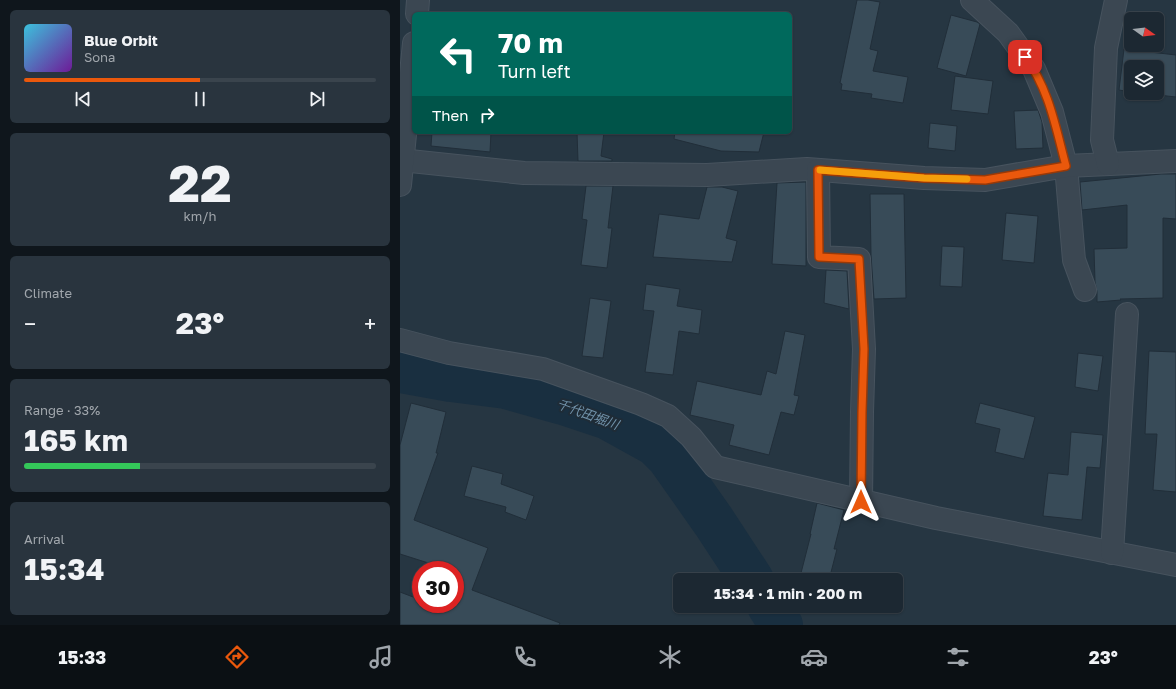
<!DOCTYPE html>
<meta charset="utf-8">
<style>
:root{--surface:#1c2832;--page:#29343e;--text:#f1f3f6;--muted:#a0a6ac;--line:#3a444d;--accent:#ea580c}
body{margin:0;font-family:"Golos Text","Noto Sans JP",sans-serif;background:var(--page);color:var(--text);height:100vh;display:flex;flex-direction:column;font-size:15px;white-space:nowrap}
*{box-sizing:border-box;margin:0}
p{font-size:13px;color:var(--muted)}
.icon{flex:none;width:22px;height:22px;fill:none;stroke:currentColor;stroke-width:2;stroke-linecap:round;stroke-linejoin:round}
.map{position:relative;flex:1;overflow:hidden}
.panel{display:flex;flex-direction:column;gap:10px;padding:10px;background:#0f161c;width:400px}
.panel>*{flex:none}
.guide{position:absolute;left:12px;top:12px;width:380px;height:122px;border-radius:6px;box-shadow:0 1px 3px #0004,0 0 0 1px var(--line);background:#00695c;color:#fff;overflow:hidden}
.needle{width:26px;rotate:104deg}
.buttons{position:absolute;left:724px;top:12px;display:grid;gap:8px}
.buttons a{display:grid;place-items:center;width:40px;height:40px;border-radius:6px;background:var(--surface);box-shadow:0 1px 3px #0004,0 0 0 1px var(--line);font-size:20px}
.speed{position:absolute;left:12px;top:561px;display:flex;gap:8px;font-size:20px;font-weight:700;text-align:center}
.speed>*{display:grid;place-content:center;width:52px;height:52px;border-radius:50%;background:var(--surface);box-shadow:0 1px 3px #0004,0 0 0 1px var(--line);line-height:1}
.speed .limit{border:6px solid #d22;background:#fff;color:#111}
.pin{position:absolute;display:grid;place-items:center;width:34px;height:34px;color:#fff;margin:-17px;border-radius:8px;box-shadow:0 2px 6px #0006}
.me{position:absolute;width:44px;margin:-22px;rotate:0deg;stroke-linejoin:round;filter:drop-shadow(0 0 3px #0008)}
.turn{display:flex;align-items:center;gap:14px;height:84px;padding:0 20px;font-size:18px}
.turn .icon{width:52px;height:52px;stroke-width:2.5}
.turn b{display:block;font-size:28px;line-height:34px}
.then{display:flex;align-items:center;height:38px;padding:0 20px;background:#0003;gap:8px;font-size:15px}
.big{font-size:30px;font-weight:700;line-height:1.1}
.panel .widget{flex:1;display:flex;flex-direction:column;justify-content:center;gap:6px;min-width:0;padding:0 14px;border-radius:6px;background:var(--page)}
.panel .dial{align-items:center;gap:0}
.dial b{font-size:52px;line-height:1}
.song{display:flex;align-items:center;gap:12px}
.cover{width:48px;height:48px;border-radius:6px;background:linear-gradient(135deg,hsl(190 70% 55%),hsl(280 70% 35%))}
.played{height:4px;border-radius:2px;background:linear-gradient(90deg,var(--accent) 50%,var(--line) 50%)}
.keys{display:flex;justify-content:space-around;direction:ltr}
.heat{display:flex;justify-content:space-between;align-items:center;font-size:22px;direction:ltr}
.charge{height:6px;border-radius:3px;background:linear-gradient(90deg,#34c759 33%,var(--line) 0)}
.trip{position:absolute;left:273px;top:573px;width:230px;height:40px;border-radius:6px;background:var(--surface);box-shadow:0 1px 3px #0004,0 0 0 1px var(--line);font-weight:700;line-height:40px;text-align:center}
.tab-bar{display:flex;height:64px;justify-content:space-around;align-items:center;background:#0b1014;color:var(--muted)}
.tab-bar .icon{width:28px;height:28px}
.tab-bar .current{color:var(--accent)}
.tab-bar b{font-size:18px;color:var(--text)}
main{display:flex;flex:1;min-height:0}
.map>svg:first-child{display:block}
.lines{fill:none;stroke-linecap:round;stroke-linejoin:round}
.river{stroke:#192f40;stroke-width:44}
.building{fill:#384b58;stroke:#212e39}
.minor-casing{stroke:#47535e;stroke-width:24}
.minor{stroke:#3b4752;stroke-width:22}
.route-casing{stroke:#983908;stroke-width:10}
.route{stroke:#ea580c;stroke-width:7}
.slow{stroke:#f59e0b;stroke-width:7}
.labels{text-anchor:middle;dominant-baseline:central;stroke-width:4;stroke-linejoin:round;paint-order:stroke}
.water-label{font-size:13px;font-style:italic;fill:#7192aa;stroke:#1f2c37}
</style>
<main>
<section class="panel">
<div class="widget">
<div class="song"><i class="cover"></i><div><b>Blue Orbit</b><p>Sona</p></div></div>
<div class="played"></div>
<div class="keys"><svg class="icon" aria-label="previous" viewBox="0 0 24 24"><path d="M18 5L8 12l10 7zM5 5v14"/></svg><svg class="icon" aria-label="pause" viewBox="0 0 24 24"><path d="M8 5v14M16 5v14"/></svg><svg class="icon" aria-label="next" viewBox="0 0 24 24"><path d="M6 5l10 7-10 7zM19 5v14"/></svg></div>
</div>
<div class="widget dial"><b>22</b><p>km/h</p></div>
<div class="widget"><p>Climate</p>
<div class="heat"><a>−</a><b class="big">23°</b><a>+</a></div>
</div>
<div class="widget"><p>Range · 33%</p><b class="big">165 km</b><div class="charge"></div></div>
<div class="widget"><p>Arrival</p><b class="big">15:34</b></div>
</section>
<div class="map">
<svg width="776" height="625" viewBox="0 0 776 625">
<rect width="100%" height="100%" fill="#263642"/>
<g class="lines">
<!-- river -->
<g class="river">
<polyline points="0,371 51,380 106,387 163,403 208,418 255,444 269,458 314,522 352,580"/>
<polyline points="369,606 381,625"/>
</g>
</g>
<!-- building -->
<g class="building">
<polygon points="457,0 468,0 480,2 470,49 478,51 473,71 508,77 503,103 471,98 472,94 441,90 442,84 440,83"/>
<polygon points="551,15 577,22 580,24 566,76 537,68"/>
<polygon points="724,49 776,55 776,97 740,93 757,93 757,67 731,67 731,92 719,90"/>
<polygon points="555,76 593,81 588,114 551,110"/>
<polygon points="638,110 642,122 643,148 616,149 614,111"/>
<polygon points="530,123 557,126 555,151 528,148"/>
<polygon points="32,132 91,132 90,152 31,146"/>
<polygon points="177,132 204,132 201,156 212,159 212,161 178,161"/>
<polygon points="275,132 364,132 359,152 321,151 274,139"/>
<polygon points="761,174 776,174 776,219 763,218 763,298 720,299 721,300 697,302 697,292 695,282 694,249 727,248 727,205 682,210 680,182"/>
<polygon points="406,182 406,266 372,264 377,183"/>
<polygon points="186,186 213,186 208,228 212,228 207,268 181,265 187,220 182,219"/>
<polygon points="307,187 322,187 338,191 326,238 337,241 332,262 253,257 259,214 299,219"/>
<polygon points="470,194 504,194 506,298 474,299 471,255"/>
<polygon points="606,213 638,216 634,263 602,260"/>
<polygon points="542,246 564,247 562,287 540,286"/>
<polygon points="426,270 447,271 449,309 424,303"/>
<polygon points="246,284 280,289 277,306 302,310 299,334 279,331 273,375 245,372 254,311 243,310"/>
<polygon points="190,298 211,301 203,358 182,356"/>
<polygon points="385,331 405,335 394,395 399,396 394,415 381,412 369,455 329,445 334,425 290,415 297,381 361,395 367,371 376,374"/>
<polygon points="749,351 776,352 776,492 753,490 757,434 745,434"/>
<polygon points="678,353 703,356 698,391 675,387"/>
<polygon points="11,403 46,412 36,453 38,453 14,520 88,548 72,590 160,623 159,625 0,625 0,592 21,600 21,604 55,604 55,570 40,570 41,567 0,554 0,445"/>
<polygon points="580,403 635,417 624,459 595,452 600,429 575,423"/>
<polygon points="671,432 703,435 700,468 687,467 682,520 643,516 648,473 668,475"/>
<polygon points="72,466 103,474 101,484 134,496 126,520 105,512 106,507 64,496"/>
<polygon points="417,503 444,510 434,549 437,549 429,580 401,573 411,534 410,534"/>
</g>
<g class="lines">
<!-- minor casing -->
<g class="minor-casing">
<g id="minor">
<polyline points="572,0 608,33 634,69 652,112 666,166 674,260 685,290"/>
<polyline points="17,14 18,0"/>
<polyline points="0,160 124,173 307,175 407,169 524,178 585,180 666,166 776,161"/>
<polyline points="708,164 702,140 706,48 716,0"/>
<polyline points="418,170 419,257 459,259 464,349 462,412 461,502"/>
<polyline points="0,185 14,43"/>
<polyline points="0,340 49,353 143,369 241,404 268,416 291,437 315,467 536,518 776,565"/>
<polyline points="712,553 727,314"/>
</g>
</g>
<!-- minor -->
<use href="#minor" class="minor"/>
</g>
<g class="lines">
<!-- route casing -->
<g class="route-casing">
<path id="route" d="M461,502L462,412L464,349L459,259L419,257L418,170L524,178L585,180L666,166C656,129 649,88 625,57"/>
</g>
<!-- route -->
<use href="#route" class="route"/>
<!-- slow -->
<polyline class="slow" points="420,170 524,178 567,179"/>
</g>
<g class="labels">
<!-- water labels -->
<g class="water-label">
<text transform="translate(188 414) rotate(20)">千代田堀川</text>
</g>
</g>
</svg>
<div class="buttons">
<a><svg class="needle" viewBox="-14 -14 28 28"><path d="M0-13l5 13h-10z" fill="#e53935"/><path d="M0 13l5-13h-10z" fill="#a0a6ac"/></svg></a>
<a><svg class="icon" aria-label="layers" viewBox="0 0 24 24"><path d="M12 4l9 5-9 5-9-5zM3 14l9 5 9-5"/></svg></a>
</div>
<div class="speed"><div class="limit">30</div></div>
<div class="pin" style="left:625px;top:57px;background:#d93025"><svg class="icon" aria-label="arrive" viewBox="0 0 24 24"><path d="M6 21V4h12l-3 4 3 4H6"/></svg></div>
<svg class="me" style="left:461px;top:502px" viewBox="-20 -20 40 40"><path d="M0-17L14 15 0 8-14 15z" fill="#ea580c" stroke="#fff" stroke-width="4"/></svg>
<div class="trip">15:34 · 1 min · 200 m</div>
<div class="guide">
<div class="turn"><svg class="icon" aria-label="left" viewBox="0 0 24 24"><path d="M17 20v-9H6M10 6l-5 5 5 5"/></svg><div><b>70 m</b>Turn left</div></div>
<div class="then">Then<svg class="icon" aria-label="right" viewBox="0 0 24 24"><path d="M7 20v-9h11M14 6l5 5-5 5"/></svg></div>
</div>
</div>
</main>
<nav class="tab-bar">
<b>15:33</b>
<svg class="icon current" aria-label="directions" viewBox="0 0 24 24"><path d="M12 3l9 9-9 9-9-9zM9 14v-3h6M13 9l2 2-2 2"/></svg>
<svg class="icon" aria-label="music" viewBox="0 0 24 24"><path d="M9 18V5l10-2v13"/><circle cx="6" cy="18" r="3"/><circle cx="16" cy="16" r="3"/></svg>
<svg class="icon" aria-label="phone" viewBox="0 0 24 24"><path d="M5 4h4l2 5-3 2q2 4 5 5l2-3 5 2v4C11 20 4 13 5 4z"/></svg>
<svg class="icon" aria-label="climate" viewBox="0 0 24 24"><path d="M12 3v18M4 7l16 10M4 17L20 7"/></svg>
<svg class="icon" aria-label="car" viewBox="0 0 24 24"><path d="M5 17H2v-5l4-1 3-4h7l3 4 3 1v5h-3M9 17h6M6 11h13"/><circle cx="7" cy="17" r="2"/><circle cx="17" cy="17" r="2"/></svg>
<svg class="icon" aria-label="filters" viewBox="0 0 24 24"><path d="M4 7h16M4 17h16"/><circle cx="9" cy="7" r="2"/><circle cx="15" cy="17" r="2"/></svg>
<b>23°</b>
</nav>
